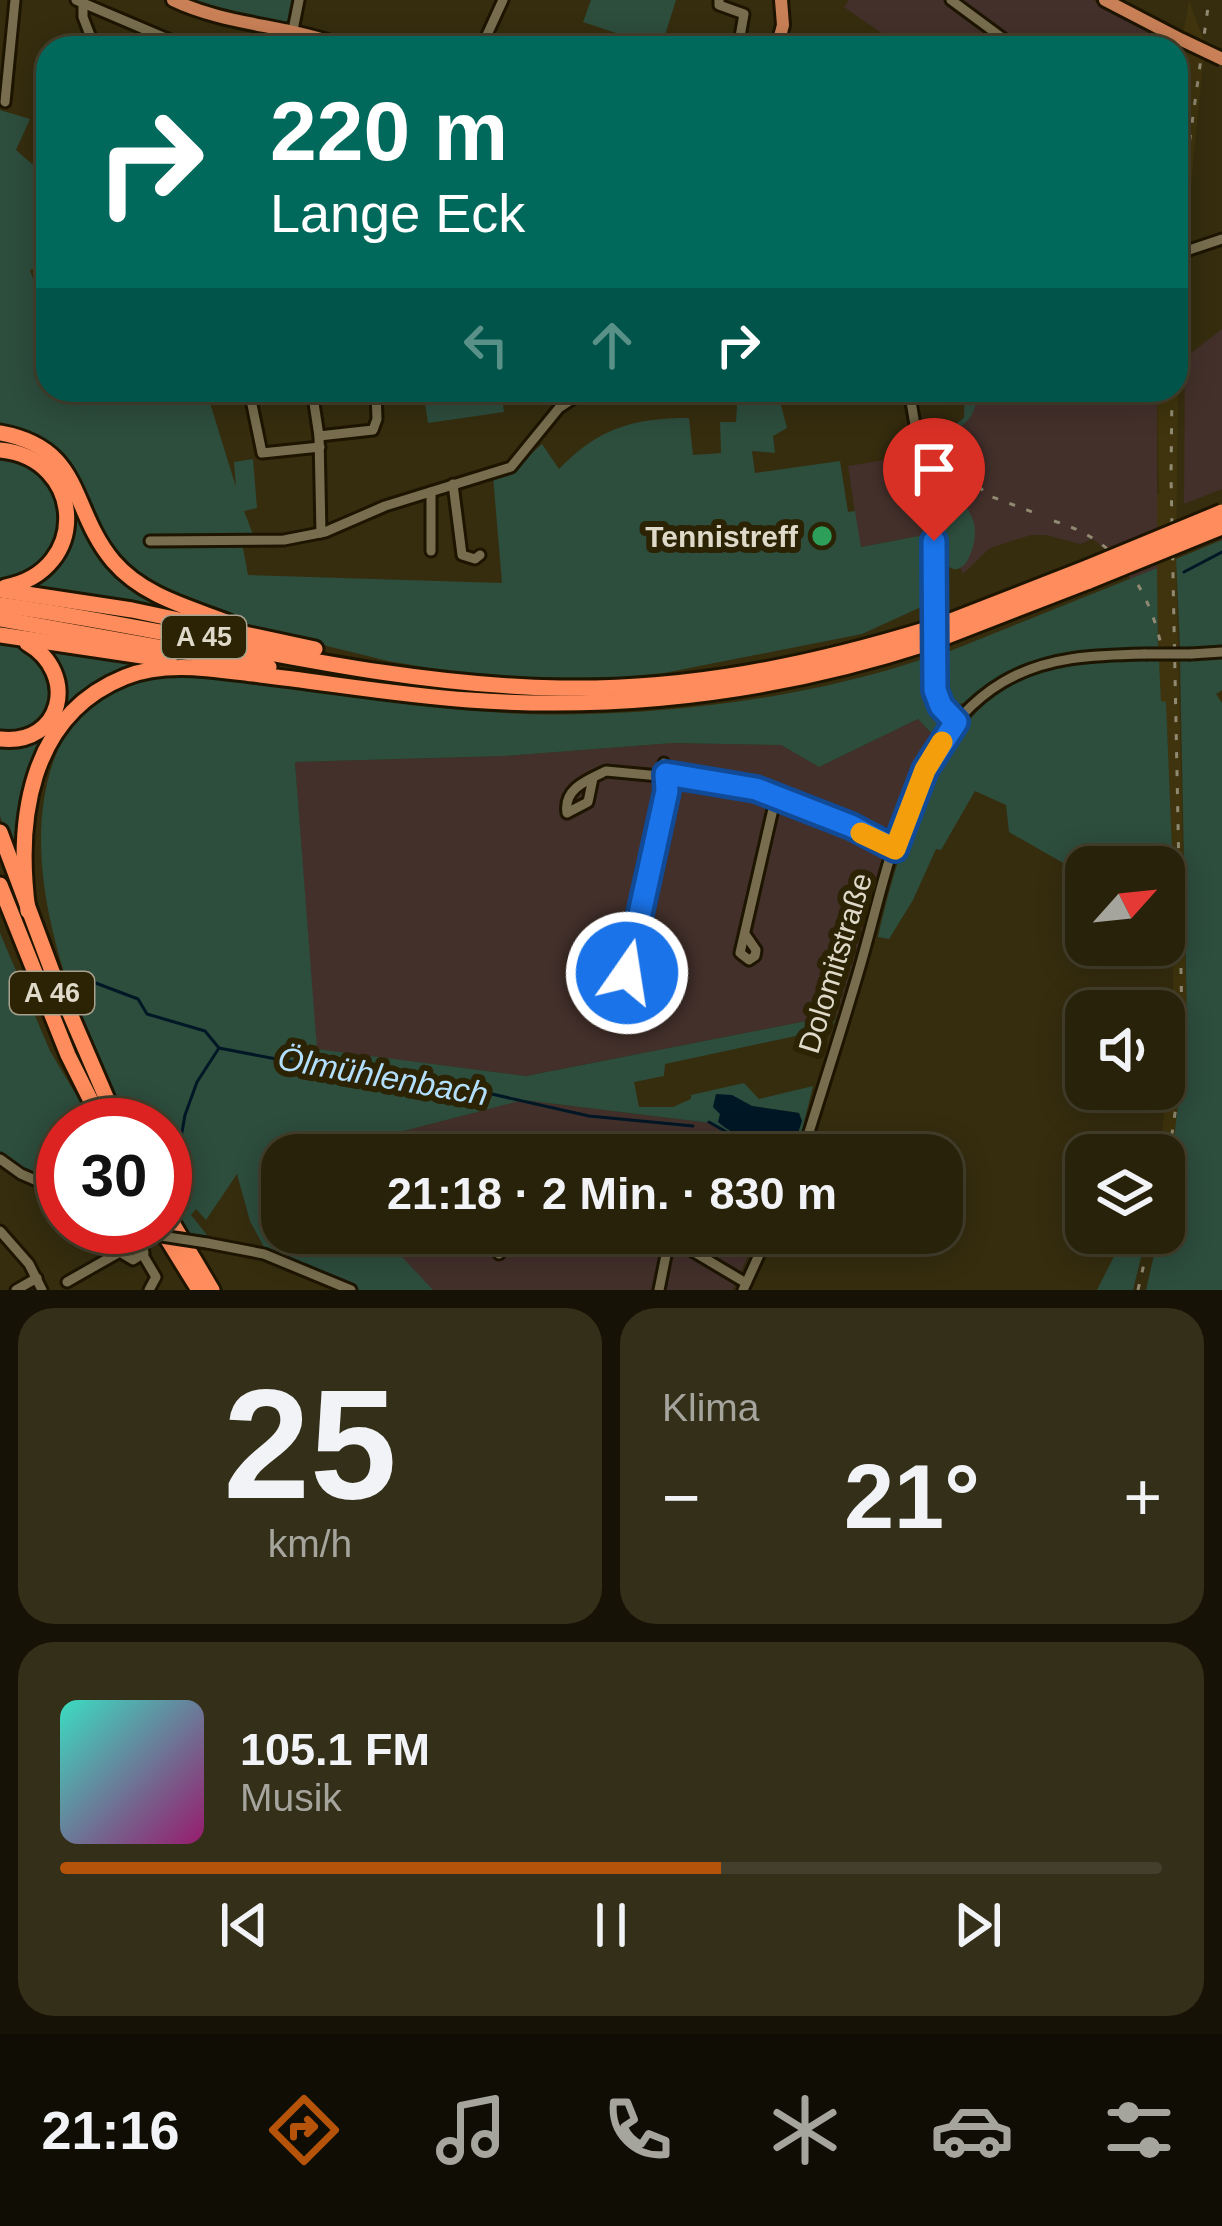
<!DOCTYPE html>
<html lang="de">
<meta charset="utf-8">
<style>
:root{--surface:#28220b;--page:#342f19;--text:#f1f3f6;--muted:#a5a49d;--line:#443f2c;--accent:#b45309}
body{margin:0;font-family:Helvetica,sans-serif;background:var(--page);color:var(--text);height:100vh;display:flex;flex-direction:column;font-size:45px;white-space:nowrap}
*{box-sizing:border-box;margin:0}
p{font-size:39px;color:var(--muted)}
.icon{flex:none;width:66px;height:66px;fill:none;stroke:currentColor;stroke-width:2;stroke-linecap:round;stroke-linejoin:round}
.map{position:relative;height:1290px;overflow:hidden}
.side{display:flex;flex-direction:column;gap:18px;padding:18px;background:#161306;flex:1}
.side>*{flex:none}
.hud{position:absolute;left:36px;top:36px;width:1152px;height:366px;border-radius:36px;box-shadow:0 6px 30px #0003,0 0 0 3px var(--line);background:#00695c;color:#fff;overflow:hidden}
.needle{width:78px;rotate:63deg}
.fabs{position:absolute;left:1065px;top:846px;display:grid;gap:24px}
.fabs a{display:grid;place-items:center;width:120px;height:120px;border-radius:24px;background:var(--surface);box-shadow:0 6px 30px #0003,0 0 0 3px var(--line);font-size:60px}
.speed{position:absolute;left:36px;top:1098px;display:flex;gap:24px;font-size:60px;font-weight:700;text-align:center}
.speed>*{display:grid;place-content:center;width:156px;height:156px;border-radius:50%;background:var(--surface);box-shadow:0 6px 30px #0003,0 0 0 3px var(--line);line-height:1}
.speed .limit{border:18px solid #d22;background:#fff;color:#111}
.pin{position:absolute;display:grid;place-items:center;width:102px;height:102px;color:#fff;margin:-123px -51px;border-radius:50% 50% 50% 0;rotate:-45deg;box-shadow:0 0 12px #0007}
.pin .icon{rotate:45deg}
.me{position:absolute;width:132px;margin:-66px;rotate:13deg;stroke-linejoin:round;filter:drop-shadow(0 0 9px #0008)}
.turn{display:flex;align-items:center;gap:42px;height:252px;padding:0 36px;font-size:54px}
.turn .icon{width:156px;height:156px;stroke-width:2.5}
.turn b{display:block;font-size:84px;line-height:102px}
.lanes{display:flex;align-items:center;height:114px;padding:0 36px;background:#0003;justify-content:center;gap:60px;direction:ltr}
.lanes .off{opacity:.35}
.big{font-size:90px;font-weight:700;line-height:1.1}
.side .card{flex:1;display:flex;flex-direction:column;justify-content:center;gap:18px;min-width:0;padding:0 42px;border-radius:36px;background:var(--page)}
.side .dial{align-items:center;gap:0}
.dial b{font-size:156px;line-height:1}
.song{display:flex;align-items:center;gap:36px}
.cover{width:144px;height:144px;border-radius:18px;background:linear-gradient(135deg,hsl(170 70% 55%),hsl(320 70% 35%))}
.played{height:12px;border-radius:6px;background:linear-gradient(90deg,var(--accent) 60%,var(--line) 60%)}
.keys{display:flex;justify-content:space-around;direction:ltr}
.heat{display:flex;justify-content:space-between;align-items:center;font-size:66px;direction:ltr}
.side .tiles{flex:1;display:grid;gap:18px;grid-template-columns:1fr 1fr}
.card:last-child{grid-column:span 2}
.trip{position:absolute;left:261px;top:1134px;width:702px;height:120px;border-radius:36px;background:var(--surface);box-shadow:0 6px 30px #0003,0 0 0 3px var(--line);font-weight:700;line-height:120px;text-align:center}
.menu{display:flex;height:192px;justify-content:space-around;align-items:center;background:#100e04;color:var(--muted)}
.menu .icon{width:84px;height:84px}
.menu .current{color:var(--accent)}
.menu b{font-size:54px;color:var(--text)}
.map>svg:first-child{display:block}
.built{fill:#3f340d}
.industrial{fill:#43302b}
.green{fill:#2d4d3d;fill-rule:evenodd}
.water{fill:#001726}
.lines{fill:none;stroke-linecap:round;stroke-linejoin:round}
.stream{stroke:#001726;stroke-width:3}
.minor-casing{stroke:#1d1500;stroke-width:15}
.major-casing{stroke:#1d1500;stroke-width:18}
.highway-casing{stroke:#1d1500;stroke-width:21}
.minor{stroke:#786e4f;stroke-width:9}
.major{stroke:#c98057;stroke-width:12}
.highway{stroke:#ff8c5c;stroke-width:15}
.rail{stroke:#908a73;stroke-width:3;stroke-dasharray:6 12;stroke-linecap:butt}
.minor-bridge-casing{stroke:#1d1500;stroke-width:15;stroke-linecap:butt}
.major-bridge-casing{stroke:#1d1500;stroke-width:18;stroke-linecap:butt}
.highway-bridge-casing{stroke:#1d1500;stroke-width:21;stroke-linecap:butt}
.minor-bridge{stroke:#786e4f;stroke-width:9}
.major-bridge{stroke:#c98057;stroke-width:12}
.highway-bridge{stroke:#ff8c5c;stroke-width:15}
.route-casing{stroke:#114b97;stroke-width:30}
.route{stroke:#1a73e8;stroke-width:21}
.slow{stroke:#f59e0b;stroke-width:21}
.leisure-dot{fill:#2e9e5b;stroke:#2c2305;stroke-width:4.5}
.labels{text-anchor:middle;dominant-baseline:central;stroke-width:12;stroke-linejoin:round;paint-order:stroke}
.shield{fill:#2c2305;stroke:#a9a28e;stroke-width:3}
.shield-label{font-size:27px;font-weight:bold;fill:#ded9c8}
.poi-label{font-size:30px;font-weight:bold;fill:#ded9c8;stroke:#2c2305;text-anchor:end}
.street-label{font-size:30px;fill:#ded9c8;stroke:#2c2305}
.water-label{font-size:33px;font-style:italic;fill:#b3dffe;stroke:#2c2305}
</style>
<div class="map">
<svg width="1222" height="1290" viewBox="0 0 1222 1290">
<rect width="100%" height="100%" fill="#362d0f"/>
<!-- built -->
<polygon class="built" points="1189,0 1205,44 1179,305 1176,559 1187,1020 1181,1105 1164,1210 1164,1155 1160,1155 1173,1019 1173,872 1166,703 1161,702 1158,648 1154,495 1159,494 1157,390 1176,390 1176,76"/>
<!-- industrial -->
<g class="industrial">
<polygon points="849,0 1093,0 1174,46 903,48 844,7"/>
<polygon points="1222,329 1222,489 1184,504 1185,358"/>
<polygon points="965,390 1157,390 1157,582 1134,583 1114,557 1093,539 1080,544 1046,535 1031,535 990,548 963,574 960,567 946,565 940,557 924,442 936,439 964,418"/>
<polygon points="916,455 929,534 860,547 848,466"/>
<polygon points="918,719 934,736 902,803 837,1015 525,1076 316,1049 295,762 504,756 673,743 781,745 819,767"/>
<polygon points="522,1100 710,1123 761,1155 395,1155 396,1133"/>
<polygon points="392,1233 758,1233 733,1290 432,1290 391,1245"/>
</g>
<!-- green -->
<g class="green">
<polygon points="173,0 299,0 293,30"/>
<polygon points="591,0 676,0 661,48 583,22"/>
<path d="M0,110L30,119L16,150L48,178V265L30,270L41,304H48V390H206L236,487L234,462L253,459L257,508L244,511L254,537H241L248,575L502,583L493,476L518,466L542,444L559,469C599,428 633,418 689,418L693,455L721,453L720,422H736L738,390H777L787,428L773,436L775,453L752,451L755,473L840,461L848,512L855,511L861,547L929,534L930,603L862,634L664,673L610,678L527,677L454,672L388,661L278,634L205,611L133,575L105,543L76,479L0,429Z"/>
<polygon points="423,390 501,390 504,412 428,423"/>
<path d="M965,390H977C977,438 939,422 938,458C938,486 967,498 974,523C979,545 962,591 940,557L924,442L936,439L964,418Z"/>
<path d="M0,438C77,454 63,504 101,553C112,568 201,612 223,624L21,589L59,560L63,487L0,446Z"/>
<polygon points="0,458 38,468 58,498 61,529 49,556 37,569 0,582"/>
<polygon points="1222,540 1222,649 1180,647 1176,559"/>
<path d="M1157,568L1158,648C1072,648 1035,653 964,703L957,704L944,694L940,655Z"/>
<path d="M0,642C81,656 56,745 0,731Z"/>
<polygon points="38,645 156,664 109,679 29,774 19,811 18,873 0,816 0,745 13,746 62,702"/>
<path d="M926,658L929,697L939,718L934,736L918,719L819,767L781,745L673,743L504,756L295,762L317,1049L526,1076L837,1015L830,1033L819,1031L665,1064L664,1076L634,1082L639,1107H673L691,1099V1095L744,1083L759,1099L813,1086L796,1155H761L710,1123L523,1100L396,1133L395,1155H282V1233H392L391,1245L433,1290H357L266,1251L250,1221L237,1174L206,1220L196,1209L191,1215L208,1236L186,1233L165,1196V1125H126C72,1009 0,843 70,726C102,687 149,669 198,671C231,673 265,682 297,687C365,699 436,709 505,713C638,720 800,701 926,658ZM735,1098L752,1106L799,1113L793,1148L720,1114L718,1110Z"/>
<polygon points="1222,659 1222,690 1216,694 1222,703 1222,1290 1146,1290 1159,1233 1164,1233 1187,1020 1180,660"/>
<path d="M1159,660L1161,701L1166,702L1173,872L1143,865L1086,867V876L1009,832L1006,805L975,791L941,850L936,849L913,900L889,939L878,937C901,836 947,682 1066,663C1096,658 1128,660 1159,660Z"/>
<polygon points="0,933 50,1051 94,1125 63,1125 63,1185 23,1168 0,1152"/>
<polygon points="1126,1233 1147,1233 1133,1290 1097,1290"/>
</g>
<!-- water -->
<path class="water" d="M716,1094L732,1095L752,1106L799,1113L802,1121L793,1148C764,1144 741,1142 718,1122L720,1114L713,1107Z"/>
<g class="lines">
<!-- stream -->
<g class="stream">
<polyline points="1184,572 1222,552"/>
<polyline points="93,982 138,999 147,1014 205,1031 219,1048 318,1067 443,1083 589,1116 693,1126"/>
<polyline points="709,1122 767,1155"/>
<polyline points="179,1149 185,1115 197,1082 219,1048"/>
</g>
<!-- minor casing -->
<g class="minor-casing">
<g id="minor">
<polyline points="76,0 189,48"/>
<polyline points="719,0 719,5 744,14 738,48"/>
<polyline points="951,0 1016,48"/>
<polyline points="83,3 83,17 95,48"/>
<polyline points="293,30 299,0"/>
<polyline points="281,48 287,29"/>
<polyline points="481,48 503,0"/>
<polyline points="5,102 15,0"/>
<polyline points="1186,251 1222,239"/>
<polyline points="249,390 262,453 320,447"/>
<polyline points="312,390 319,436 321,533"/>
<polyline points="909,390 935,541 935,690 941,707 956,722"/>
<polyline points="319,436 373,430 377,419 376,390"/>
<polyline points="453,484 462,555 475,559 480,555"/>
<polyline points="431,492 431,551"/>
<polyline points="150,541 284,540 325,532 385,506 511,467 559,408 586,390"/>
<polyline points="1191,654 1222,652"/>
<path d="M593,778L588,802L567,813C563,789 587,780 606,771L734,783L851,826L898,838"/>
<polyline points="856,830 895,849"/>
<polyline points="745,934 756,950 755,956 749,960 740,953 776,796"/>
<polyline points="627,973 638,990 634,998 623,990 667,791 664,763"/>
<path d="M802,1155C821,1093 841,1032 859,970C888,872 907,739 1003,682C1047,656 1096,655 1145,654"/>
<polyline points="0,1159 21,1174 63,1192"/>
<polyline points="105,1227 113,1248 133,1260 144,1253 140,1233"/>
<polyline points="111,1227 141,1233"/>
<polyline points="0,1231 29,1264 42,1290"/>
<polyline points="651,1233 689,1249 746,1283"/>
<polyline points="207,1243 264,1254 351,1290"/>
<polyline points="499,1254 513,1233"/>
<polyline points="143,1255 156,1277 149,1290"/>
<polyline points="67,1282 118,1253"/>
<polyline points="16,1290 37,1278"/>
<polyline points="659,1290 669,1240"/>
<polyline points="743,1290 769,1233"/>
</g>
</g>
<!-- major casing -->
<g class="major-casing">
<g id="major">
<path d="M173,0C227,26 291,25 347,48"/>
<polyline points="1105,0 1182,40"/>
<polyline points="777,48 783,25 781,0"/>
</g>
</g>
<!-- highway casing -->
<g class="highway-casing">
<g id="highway">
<path d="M0,433C84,448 69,508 113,561C143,596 188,607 229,623"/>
<path d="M0,450C85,458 91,571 5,587"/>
<polyline points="0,590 132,610 315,649"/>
<path d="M0,605C186,630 371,685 560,688C687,690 807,666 928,629"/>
<polyline points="0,619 269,667"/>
<polyline points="943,624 1089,567"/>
<polyline points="0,635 169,660"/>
<polyline points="942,638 1089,581"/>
<path d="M0,739C63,746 79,673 27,643"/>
<polyline points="0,832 53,974 118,1125"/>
<polyline points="0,885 68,1055 103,1125"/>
<path d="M28,911C16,822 28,716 125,677C167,660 216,670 260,675C329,683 399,695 469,700C624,711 780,691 928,643"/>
<polyline points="165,1211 212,1290"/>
<polyline points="160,1227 199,1290"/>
</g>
</g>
<!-- minor -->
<use href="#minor" class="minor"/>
<!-- major -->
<use href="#major" class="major"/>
<!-- highway -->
<use href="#highway" class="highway"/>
<!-- rail -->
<g class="rail">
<polyline points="1176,302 1186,167 1209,0"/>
<polyline points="954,460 987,495 1035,513"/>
<path d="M1054,521C1115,539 1148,585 1161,645"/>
<polyline points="1164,1189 1176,1106 1182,1021 1171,476 1172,390"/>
<polyline points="1138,1290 1151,1233"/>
</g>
<!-- minor-bridge casing -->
<g class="minor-bridge-casing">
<g id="minor-bridge">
<polyline points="1145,654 1191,654"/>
<polyline points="142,1233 207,1243"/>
</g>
</g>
<!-- major-bridge casing -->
<g class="major-bridge-casing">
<polyline id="major-bridge" points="1182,40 1222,59"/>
</g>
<!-- highway-bridge casing -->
<g class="highway-bridge-casing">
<g id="highway-bridge">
<polyline points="1089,567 1222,512"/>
<polyline points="1089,581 1222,527"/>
<polyline points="928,629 943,624"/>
<polyline points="928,643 942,638"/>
</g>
</g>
<!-- minor-bridge -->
<use href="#minor-bridge" class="minor-bridge"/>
<!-- major-bridge -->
<use href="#major-bridge" class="major-bridge"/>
<!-- highway-bridge -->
<use href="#highway-bridge" class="highway-bridge"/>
</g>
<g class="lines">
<!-- route casing -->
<g class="route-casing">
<polyline id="route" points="627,973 667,791 666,774 756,789 851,826 895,849 925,770 956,722 941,706 935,690 934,541"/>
</g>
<!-- route -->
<use href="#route" class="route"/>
<!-- slow -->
<polyline class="slow" points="861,833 895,849 925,770 942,742"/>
</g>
<!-- markers -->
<circle class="leisure-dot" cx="822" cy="536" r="12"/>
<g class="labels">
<!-- shield labels -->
<g class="shield">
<rect x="162" y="616" width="84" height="42" rx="9"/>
<rect x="10" y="972" width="84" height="42" rx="9"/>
</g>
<g class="shield-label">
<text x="204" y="637">A 45</text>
<text x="52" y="993">A 46</text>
</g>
<!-- poi labels -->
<g class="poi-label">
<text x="798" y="536">Tennistreff</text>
</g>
<!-- street labels -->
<g class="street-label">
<text transform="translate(835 963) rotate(-73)">Dolomitstraße</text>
</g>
<!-- water labels -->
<g class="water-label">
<text transform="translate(383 1076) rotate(10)">Ölmühlenbach</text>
</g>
</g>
</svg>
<div class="fabs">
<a><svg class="needle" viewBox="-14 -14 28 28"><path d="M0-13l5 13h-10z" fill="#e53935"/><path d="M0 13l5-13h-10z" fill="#a5a49d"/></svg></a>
<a><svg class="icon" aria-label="sound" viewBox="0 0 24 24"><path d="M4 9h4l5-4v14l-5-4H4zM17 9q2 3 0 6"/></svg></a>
<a><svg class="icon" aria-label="layers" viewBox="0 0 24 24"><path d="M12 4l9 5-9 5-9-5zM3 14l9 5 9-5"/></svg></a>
</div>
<div class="speed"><div class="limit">30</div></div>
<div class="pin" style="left:934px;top:541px;background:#d93025"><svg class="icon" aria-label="arrive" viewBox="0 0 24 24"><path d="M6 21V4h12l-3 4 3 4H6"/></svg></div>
<svg class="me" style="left:627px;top:973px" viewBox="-20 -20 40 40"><circle r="17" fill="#1a73e8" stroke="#fff" stroke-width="3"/><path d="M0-11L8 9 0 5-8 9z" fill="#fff"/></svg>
<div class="trip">21:18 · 2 Min. · 830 m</div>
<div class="hud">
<div class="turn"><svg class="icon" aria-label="right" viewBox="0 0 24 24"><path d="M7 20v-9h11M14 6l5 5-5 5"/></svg><div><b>220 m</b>Lange Eck</div></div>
<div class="lanes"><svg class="icon off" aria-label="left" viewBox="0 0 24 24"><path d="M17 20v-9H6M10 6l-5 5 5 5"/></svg><svg class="icon off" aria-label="ahead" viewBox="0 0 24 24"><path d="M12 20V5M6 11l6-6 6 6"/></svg><svg class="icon" aria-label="right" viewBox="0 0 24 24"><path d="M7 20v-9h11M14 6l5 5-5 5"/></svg></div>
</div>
</div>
<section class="side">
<div class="tiles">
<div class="card dial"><b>25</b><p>km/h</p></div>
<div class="card"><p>Klima</p>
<div class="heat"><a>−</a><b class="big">21°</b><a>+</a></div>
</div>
<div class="card">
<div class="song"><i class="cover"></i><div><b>105.1 FM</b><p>Musik</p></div></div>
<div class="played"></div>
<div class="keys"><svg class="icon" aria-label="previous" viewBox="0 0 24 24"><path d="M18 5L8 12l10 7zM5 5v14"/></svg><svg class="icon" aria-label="pause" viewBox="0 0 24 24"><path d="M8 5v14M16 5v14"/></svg><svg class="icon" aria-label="next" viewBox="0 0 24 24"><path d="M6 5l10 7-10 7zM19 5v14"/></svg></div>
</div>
</div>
</section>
<nav class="menu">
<b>21:16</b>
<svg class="icon current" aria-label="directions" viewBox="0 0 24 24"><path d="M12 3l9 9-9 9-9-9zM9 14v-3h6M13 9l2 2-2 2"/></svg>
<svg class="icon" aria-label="music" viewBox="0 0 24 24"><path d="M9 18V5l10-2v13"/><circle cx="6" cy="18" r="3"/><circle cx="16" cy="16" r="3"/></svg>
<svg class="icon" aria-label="phone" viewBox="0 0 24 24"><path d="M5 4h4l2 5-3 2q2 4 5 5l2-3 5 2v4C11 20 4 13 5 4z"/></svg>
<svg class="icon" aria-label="climate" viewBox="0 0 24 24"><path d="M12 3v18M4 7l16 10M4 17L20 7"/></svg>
<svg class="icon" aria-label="car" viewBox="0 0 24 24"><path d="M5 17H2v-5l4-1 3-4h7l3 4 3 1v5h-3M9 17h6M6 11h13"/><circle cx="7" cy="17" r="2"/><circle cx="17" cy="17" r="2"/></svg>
<svg class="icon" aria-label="filters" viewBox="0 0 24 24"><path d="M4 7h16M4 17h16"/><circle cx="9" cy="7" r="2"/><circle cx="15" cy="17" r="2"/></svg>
</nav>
